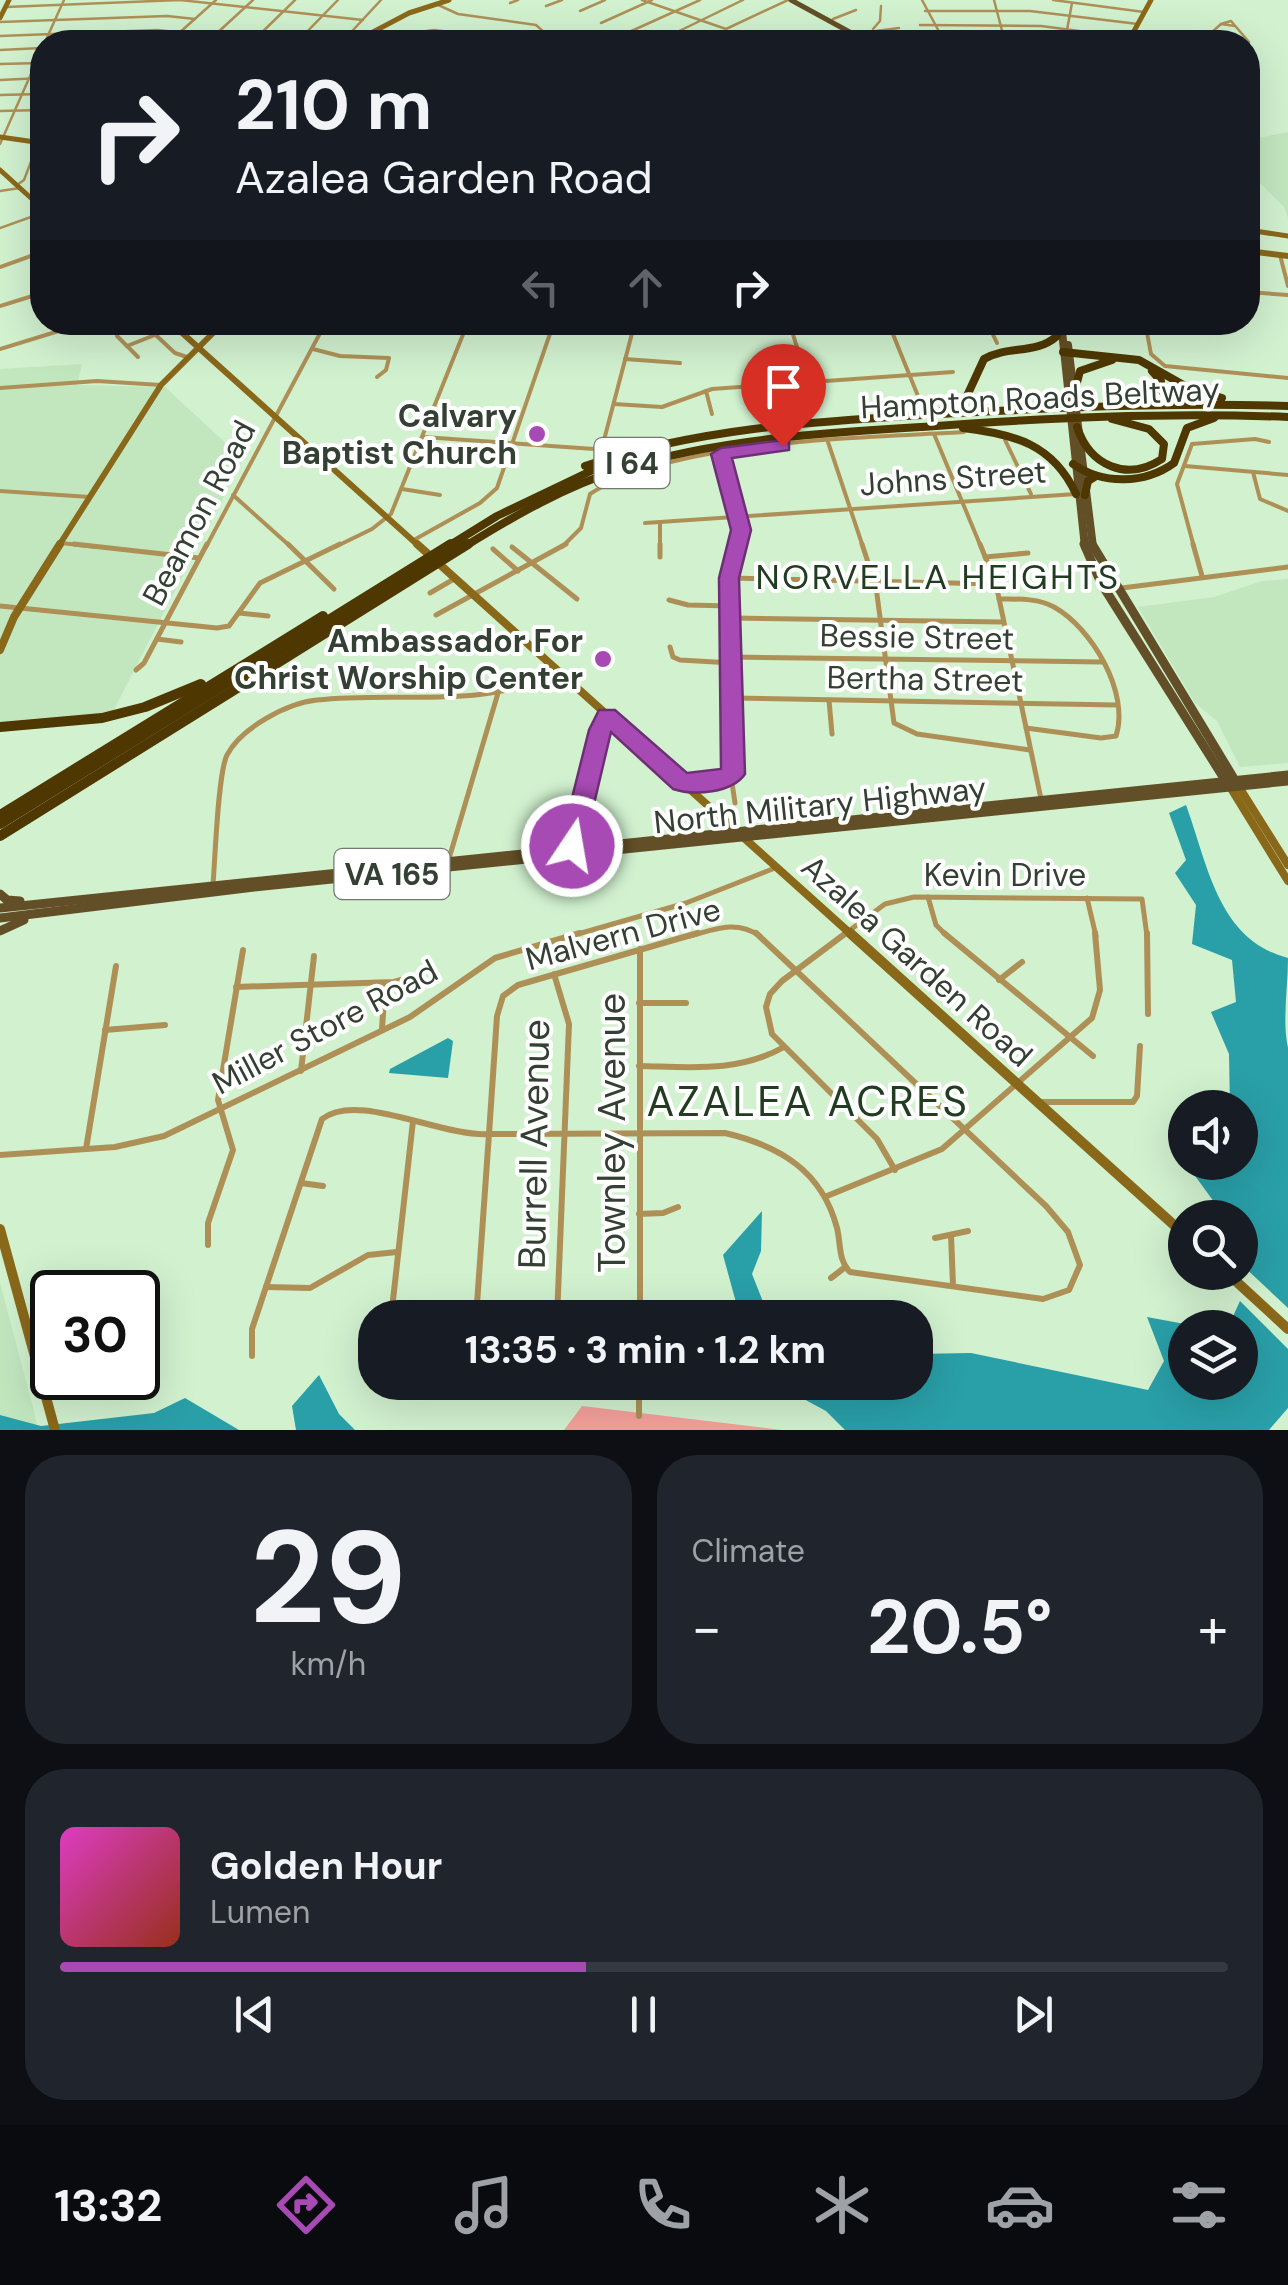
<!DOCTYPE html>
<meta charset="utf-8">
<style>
:root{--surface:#171b24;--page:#20242c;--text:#f1f3f6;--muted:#9ea1a6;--line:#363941;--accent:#a84ab4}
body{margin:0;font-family:"DM Sans",sans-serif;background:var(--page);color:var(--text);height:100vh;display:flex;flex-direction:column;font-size:38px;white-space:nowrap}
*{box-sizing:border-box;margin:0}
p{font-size:32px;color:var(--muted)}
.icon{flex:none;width:55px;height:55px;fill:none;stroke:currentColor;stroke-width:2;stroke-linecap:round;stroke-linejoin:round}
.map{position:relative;height:1430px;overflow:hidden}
.details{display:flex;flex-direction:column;gap:25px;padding:25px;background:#0d0f14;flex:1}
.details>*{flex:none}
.banner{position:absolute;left:30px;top:30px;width:1230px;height:305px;border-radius:40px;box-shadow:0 10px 40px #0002;background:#171b24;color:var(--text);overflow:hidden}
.tools{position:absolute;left:1168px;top:1090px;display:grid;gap:20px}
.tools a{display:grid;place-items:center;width:90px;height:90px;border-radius:50%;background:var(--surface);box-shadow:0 10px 40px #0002;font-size:50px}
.speed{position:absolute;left:30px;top:1270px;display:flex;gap:20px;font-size:50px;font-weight:700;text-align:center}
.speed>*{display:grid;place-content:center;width:130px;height:130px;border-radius:50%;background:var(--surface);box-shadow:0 10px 40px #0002;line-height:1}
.speed .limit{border:5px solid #111;border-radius:15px;background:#fff;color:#111}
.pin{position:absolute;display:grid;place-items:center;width:85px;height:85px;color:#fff;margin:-102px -42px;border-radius:50% 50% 50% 0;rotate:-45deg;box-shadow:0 0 10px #0007}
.pin .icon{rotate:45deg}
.me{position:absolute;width:110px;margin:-55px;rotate:12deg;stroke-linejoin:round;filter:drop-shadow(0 0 8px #0008)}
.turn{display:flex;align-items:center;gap:35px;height:210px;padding:0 40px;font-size:45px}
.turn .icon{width:130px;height:130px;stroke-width:2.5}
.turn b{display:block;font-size:70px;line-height:85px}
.lanes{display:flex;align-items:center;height:95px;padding:0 40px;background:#0003;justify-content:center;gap:50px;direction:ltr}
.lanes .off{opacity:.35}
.big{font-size:75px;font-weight:700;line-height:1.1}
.details .tile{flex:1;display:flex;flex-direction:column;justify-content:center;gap:15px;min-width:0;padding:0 35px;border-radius:40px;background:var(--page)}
.details .dial{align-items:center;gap:0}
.dial b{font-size:130px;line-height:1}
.song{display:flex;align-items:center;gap:30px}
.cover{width:120px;height:120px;border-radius:15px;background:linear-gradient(135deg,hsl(310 70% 55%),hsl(10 70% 35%))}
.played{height:10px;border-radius:5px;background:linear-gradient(90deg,var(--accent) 45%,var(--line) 45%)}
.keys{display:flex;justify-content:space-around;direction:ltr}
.heat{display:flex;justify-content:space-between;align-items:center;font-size:55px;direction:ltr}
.details .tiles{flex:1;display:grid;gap:25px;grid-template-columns:1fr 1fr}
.tile:last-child{grid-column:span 2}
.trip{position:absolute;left:358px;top:1300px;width:575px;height:100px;border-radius:40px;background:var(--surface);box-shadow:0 10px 40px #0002;font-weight:700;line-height:100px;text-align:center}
.tab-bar{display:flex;height:160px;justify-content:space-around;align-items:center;background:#090b0e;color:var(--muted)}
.tab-bar .icon{width:70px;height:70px}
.tab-bar .active{color:var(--accent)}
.tab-bar b{font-size:45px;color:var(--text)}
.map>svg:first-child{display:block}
.built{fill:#c2e7bf}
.green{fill:#f4a09b}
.water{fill:#299fa8}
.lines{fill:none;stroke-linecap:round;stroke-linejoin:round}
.river{stroke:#299fa8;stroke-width:5}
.street-far3{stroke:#ae9057;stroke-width:2.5}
.street-far2{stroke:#ae9057;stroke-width:4}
.street-far1{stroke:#ae9057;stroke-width:5}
.street{stroke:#ae9057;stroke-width:6}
.secondary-far3{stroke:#8a681a;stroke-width:5}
.secondary-far2{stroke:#8a681a;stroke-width:6}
.secondary-far1{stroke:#8a681a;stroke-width:8}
.secondary{stroke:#8a681a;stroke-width:10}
.primary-far2{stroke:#634f27;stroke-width:5}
.primary-far1{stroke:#634f27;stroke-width:8}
.primary{stroke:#634f27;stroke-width:9}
.highway-far1{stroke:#4e3700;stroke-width:8}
.highway{stroke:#4e3700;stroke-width:10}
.route{fill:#a84ab4;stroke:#6d3075;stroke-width:2.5}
.poi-dot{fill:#a84ab4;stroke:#fff;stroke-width:4}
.labels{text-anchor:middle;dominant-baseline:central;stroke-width:8;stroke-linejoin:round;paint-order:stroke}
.shield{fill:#fff;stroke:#717970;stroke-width:2.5}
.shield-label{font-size:30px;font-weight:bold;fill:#344033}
.street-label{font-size:32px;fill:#344033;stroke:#fff}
.poi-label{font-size:32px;font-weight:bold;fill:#344033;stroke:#fff;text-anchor:end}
.neighbourhood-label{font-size:35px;letter-spacing:2.5px;fill:#223c21;stroke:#fff}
.near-street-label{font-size:38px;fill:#344033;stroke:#fff}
.near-neighbourhood-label{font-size:42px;letter-spacing:2.5px;fill:#223c21;stroke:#fff}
</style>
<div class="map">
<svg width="1288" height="1430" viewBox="0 0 1288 1430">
<rect width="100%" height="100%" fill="#d1f1cf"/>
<!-- built -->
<g class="built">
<polygon points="1288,132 1288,218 1284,207 1248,171 1258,138"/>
<polygon points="82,364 77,385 165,387 243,459 108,721 0,732 0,369"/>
<polygon points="1288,579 1288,763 1240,767 1217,721 1195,703 1138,607 1214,597 1262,581"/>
<polygon points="0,1283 33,1407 38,1430 0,1430"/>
</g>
<!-- green -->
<polygon class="green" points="582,1406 782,1430 564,1430"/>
<!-- water -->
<g class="water">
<path d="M1186,805C1208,865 1218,940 1288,958C1288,988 1282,1020 1288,1048V1308L1240,1263V1218L1225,1217L1182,1158L1172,1129L1185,1125V1162H1240V1108L1230,1107L1229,1054L1211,1012L1236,1002L1232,960L1192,944L1196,905L1175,873L1186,860L1169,813Z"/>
<polygon points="448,1038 453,1041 448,1078 389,1073 390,1069"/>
<polygon points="762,1211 761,1251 752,1274 769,1317 740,1317 723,1255"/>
<polygon points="1240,1301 1288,1349 1288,1408 1269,1430 845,1430 826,1411 774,1383 915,1382 915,1354 971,1353 1148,1390 1164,1361 1147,1317 1201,1327 1185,1328 1185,1382 1240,1382 1240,1328 1228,1327"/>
<polygon points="319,1375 339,1414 355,1430 296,1430 292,1406"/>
<polygon points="185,1398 239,1430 0,1430 0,1415 41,1426 154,1413"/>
</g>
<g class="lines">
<!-- river -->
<polyline class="river" points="612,42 630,38 648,42"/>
<!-- street-far3 -->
<g class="street-far3">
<polyline points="642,0 726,29 788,0"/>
<polyline points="922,0 943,39"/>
<polyline points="994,0 1005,42"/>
<polyline points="1053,0 1144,12"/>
<polyline points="510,3 518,0"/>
<polyline points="546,6 562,0"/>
<polyline points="6,7 180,0 363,20"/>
<polyline points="580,11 605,0"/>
<polyline points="925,11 1030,11 1138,24"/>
<polyline points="833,19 856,10"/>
<polyline points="0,22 167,16 195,19"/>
<polyline points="601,23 652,0"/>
<polyline points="1221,24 1231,21 1249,42 1248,47"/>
<polyline points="920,25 1041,26 1163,42"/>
<polyline points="873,29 880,21 881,6"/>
<polyline points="627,33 700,0"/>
<polyline points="853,34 899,28"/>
<polyline points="215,35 253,0"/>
<polyline points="0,36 157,30 272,42"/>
<polyline points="669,36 743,0"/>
<polyline points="254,40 295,0"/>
<polyline points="359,40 434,30 525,41 545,33 536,25 458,14 436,4"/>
<polyline points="1065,41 1072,3"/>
<polyline points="45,42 64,0"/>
<polyline points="169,42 216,0"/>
<polyline points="297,42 338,0"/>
<polyline points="342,42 381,0"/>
<polyline points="903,42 981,38 1070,42"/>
<polyline points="1201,42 1221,24 1235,26"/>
<polyline points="0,50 42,48"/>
<polyline points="0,64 42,63"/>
<polyline points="0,80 42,78"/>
<polyline points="0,95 42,94"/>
<polyline points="0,111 42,110"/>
<polyline points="0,144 42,49"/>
<polyline points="17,185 24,180 42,133"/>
<polyline points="0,191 20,188"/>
<polyline points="0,228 42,213"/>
</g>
<!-- street-far2 -->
<g class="street-far2">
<polyline points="1280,255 1288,286"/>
<polyline points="0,267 42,252"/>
<polyline points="1248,292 1288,295"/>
<polyline points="0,306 42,293"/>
<polyline points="570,322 706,333 863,322"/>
<polyline points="789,322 816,407"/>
<polyline points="888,322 920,401"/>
<polyline points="987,322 997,343"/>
<polyline points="1145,322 1151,354 1165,366 1288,378"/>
<polyline points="1200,322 1201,326"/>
<polyline points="145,325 175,353 187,357"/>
<polyline points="182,333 189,322"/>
<polyline points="117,336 127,346 175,327"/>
<polyline points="127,346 138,357"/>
<polyline points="0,349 88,322"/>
<polyline points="313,349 340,356 389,358 386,370 377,377"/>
<polyline points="625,359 680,363"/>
<polyline points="0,388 97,381 161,385"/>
<polyline points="706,391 712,414"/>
<polyline points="614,404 662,407 712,389 953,372"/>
<polyline points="934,434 981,547"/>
<polyline points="423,437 594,449 604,440 635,322"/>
<polyline points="1005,440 1031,494"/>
<polyline points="828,442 863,547"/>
<polyline points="721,454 741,530 737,547"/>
<polyline points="1185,466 1288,475"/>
<polyline points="1253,472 1260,499 1288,511"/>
<polyline points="402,489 440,495"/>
<polyline points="0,491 90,497"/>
<polyline points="233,495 291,547"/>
<polyline points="660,522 660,547"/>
<polyline points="645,523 1076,494"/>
<polyline points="412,541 480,503 497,488 554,322"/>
<polyline points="61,543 97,547"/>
<polyline points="206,547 326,322"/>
<polyline points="335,547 372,529 391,514 468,322"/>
<path d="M562,547L581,528L590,494C674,440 863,438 964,432"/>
<polyline points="1194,547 1177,484 1192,444 1255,439 1269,442"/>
</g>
<!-- street-far1 -->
<g class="street-far1">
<polyline points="74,544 199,558"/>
<polyline points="288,544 334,589"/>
<polyline points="660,544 660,557"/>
<polyline points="862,544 876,587 894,723 917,734 1030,750"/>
<polyline points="980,544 996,584 1041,799"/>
<polyline points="1193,544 1202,576"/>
<polyline points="512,547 577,599"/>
<polyline points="493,549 518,571"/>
<polyline points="985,557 1028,553"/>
<polyline points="729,578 996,584"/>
<polyline points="1106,590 1288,567"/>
<polyline points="430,593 454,579"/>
<path d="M999,599C1017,599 1038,598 1054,607C1092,628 1130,693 1116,736L1101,738L1026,728"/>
<polyline points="669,600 688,605 730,606"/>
<polyline points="0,606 217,628 229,626 260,583 340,544"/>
<polyline points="239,613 268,616"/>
<polyline points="436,615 566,544"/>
<polyline points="730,618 1002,622"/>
<polyline points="157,639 181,642"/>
<polyline points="670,647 673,657 680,660 732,663"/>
<polyline points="732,657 1102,662"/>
<polyline points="136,670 144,663 207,544"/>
<polyline points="732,698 1117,705"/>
<polyline points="829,700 832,734"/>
<polyline points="685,783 731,776"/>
<polyline points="735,803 731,776 734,771 729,578 737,544"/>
<polyline points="572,847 573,831 607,716"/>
<polyline points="448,862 498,693"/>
<path d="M213,885C215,860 218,772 227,755C241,728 287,703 317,700C399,691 481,710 559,673"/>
<polyline points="928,897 936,925 947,936"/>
<polyline points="1087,898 1096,936"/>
<polyline points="571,936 686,903 775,868"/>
<path d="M690,936C716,929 736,920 760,936"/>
<polyline points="842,936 885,904 914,897 1142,899 1147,936"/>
</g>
<!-- street -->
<g class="street">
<polyline points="846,933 782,981 770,994 766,1007 772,1034 877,1139 895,1170"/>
<polyline points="944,933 1093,1056"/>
<polyline points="1147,933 1148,1014"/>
<polyline points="640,949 640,1318"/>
<polyline points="554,974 569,1024 557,1318"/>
<polyline points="999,980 1022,962"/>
<polyline points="236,987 394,982 419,975"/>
<polyline points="639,1003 686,1003"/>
<polyline points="382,1029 385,983"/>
<polyline points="105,1030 165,1025"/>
<path d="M639,1066C690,1067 738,1073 784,1047"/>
<polyline points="301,1071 314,956"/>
<polyline points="1039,1102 1133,1102 1137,1096 1140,1046"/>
<polyline points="489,1134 497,1016 503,996 518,985 698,933"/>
<path d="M489,1134L725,1133C780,1146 822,1171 837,1228C841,1244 838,1260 850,1272L1043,1299L1069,1290L1080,1265L1068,1232L1046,1206L756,933"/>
<polyline points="86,1149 116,966"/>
<polyline points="0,1155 115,1147 164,1136 410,1017 495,958 580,933"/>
<polyline points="301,1183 323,1186"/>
<polyline points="827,1196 942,1149 1092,1018 1100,990 1095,933"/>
<polyline points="639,1214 663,1213 678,1207"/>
<polyline points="951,1235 953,1285"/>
<polyline points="935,1238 968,1231"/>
<polyline points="208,1245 208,1223 233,1150 218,1100 243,950"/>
<polyline points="831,1278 844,1268"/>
<polyline points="266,1287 310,1288 368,1255 397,1252"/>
<polyline points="391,1318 413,1121"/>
<polyline points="476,1318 489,1134"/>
<path d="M252,1356V1329L322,1119C358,1091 440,1137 489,1134"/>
<polyline points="639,1382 639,1416"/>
<polyline points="481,1397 482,1382"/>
</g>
<!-- secondary-far3 -->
<g class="secondary-far3">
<polyline points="0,18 9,0"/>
<polyline points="354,42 409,13 449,0"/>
<polyline points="1128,42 1151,0"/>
<polyline points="0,137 42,143"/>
<polyline points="0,170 42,208"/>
<polyline points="1248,230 1288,236"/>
</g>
<!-- secondary-far2 -->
<g class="secondary-far2">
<polyline points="1248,251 1288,256"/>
<polyline points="170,322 420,547"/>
<polyline points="58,547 161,385 224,322"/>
</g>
<!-- secondary-far1 -->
<g class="secondary-far1">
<polyline points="417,544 853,936"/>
<polyline points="0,650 14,617 60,544"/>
<polyline points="1230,787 1288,881"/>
<polyline points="1239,787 1288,865"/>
</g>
<!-- secondary -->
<g class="secondary">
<polyline points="850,933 1185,1235"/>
<polyline points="0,1229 55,1430"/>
<polyline points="1226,1272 1288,1329"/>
</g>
<!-- primary-far2 -->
<polyline class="primary-far2" points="791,0 868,42"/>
<!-- primary-far1 -->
<g class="primary-far1">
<polyline points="1061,322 1085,547"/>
<polyline points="1068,345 1093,547"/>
</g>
<!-- primary -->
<g class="primary">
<polyline points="1084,544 1101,583 1227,783"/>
<polyline points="1092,544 1236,782"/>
<polyline points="0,894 7,900 20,901"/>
<polyline points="0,908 1288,775"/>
<polyline points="0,918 254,887 1288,781"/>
<polyline points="0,931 24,920"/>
</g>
<!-- highway-far1 -->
<g class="highway-far1">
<polyline points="1063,352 1139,360 1187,387 1222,398"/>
<polyline points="1074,394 1080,371 1112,360"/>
<polyline points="1144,399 1161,389 1161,381 1152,371"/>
<path d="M943,409L966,398L984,359C1008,345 1036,355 1057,336L1058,322"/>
<path d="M1077,427C1090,466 1127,482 1162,459L1164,444L1149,429L1112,419"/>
<path d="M963,428C1014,434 1053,444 1076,494"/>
<path d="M1073,464C1103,485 1145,484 1174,463L1187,428L1214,418"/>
<path d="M585,466C695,429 807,422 923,415C1045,408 1166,402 1288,406"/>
<polyline points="1085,495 1088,481 1096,476"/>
<polyline points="447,547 497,516 595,469"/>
<path d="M464,547C514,516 564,487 621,469C718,439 821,433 922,427C1044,418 1166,412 1288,417"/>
</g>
<!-- highway -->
<g class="highway">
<polyline points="0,727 102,718 145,707 201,684"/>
<polyline points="0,815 323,616"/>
<polyline points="0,824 451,544"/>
<polyline points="0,836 468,544"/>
</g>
</g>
<!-- route -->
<path class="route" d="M783,440L789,441V450L732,458L751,530L739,578L745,774C732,793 694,796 673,789L611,732L584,846L581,852H563L560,846L589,730L599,710H615L687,773L721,769L719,578L731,530L711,454L721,448Z"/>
<!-- markers -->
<g class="poi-dot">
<circle cx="537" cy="434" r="10"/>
<circle cx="603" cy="659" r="10"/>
</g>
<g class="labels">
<!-- shield labels -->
<g class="shield">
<rect x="594.5" y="438" width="75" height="50" rx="8"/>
<rect x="334.5" y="849" width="115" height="50" rx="8"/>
</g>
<g class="shield-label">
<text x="632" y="463">I 64</text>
<text x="392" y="874">VA 165</text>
</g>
<!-- street labels -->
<g class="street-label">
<text transform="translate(1040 398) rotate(-3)">Hampton Roads Beltway</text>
<text transform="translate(953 478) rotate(-4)">Johns Street</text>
<text transform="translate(199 513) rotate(-62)">Beamon Road</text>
<text transform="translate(917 637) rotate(1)">Bessie Street</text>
<text transform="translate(925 679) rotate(1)">Bertha Street</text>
<text transform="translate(820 805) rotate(-6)">North Military Highway</text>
<text x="1005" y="875">Kevin Drive</text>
<text transform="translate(623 934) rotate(-15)">Malvern Drive</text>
<text transform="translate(917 961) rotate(42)">Azalea Garden Road</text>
<text transform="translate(325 1027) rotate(-28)">Miller Store Road</text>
</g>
<!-- poi labels -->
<g class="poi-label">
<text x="517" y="416">Calvary<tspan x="517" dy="37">Baptist Church</tspan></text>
<text x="583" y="641">Ambassador For<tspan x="583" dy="37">Christ Worship Center</tspan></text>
</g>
<!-- neighbourhood labels -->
<g class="neighbourhood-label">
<text x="938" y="577">NORVELLA HEIGHTS</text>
</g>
<!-- near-street labels -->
<g class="near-street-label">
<text transform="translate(612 1133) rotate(-90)">Townley Avenue</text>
<text transform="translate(534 1144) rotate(-89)">Burrell Avenue</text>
</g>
<!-- near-neighbourhood labels -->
<g class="near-neighbourhood-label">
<text x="808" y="1101">AZALEA ACRES</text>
</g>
</g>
</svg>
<div class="tools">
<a><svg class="icon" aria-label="sound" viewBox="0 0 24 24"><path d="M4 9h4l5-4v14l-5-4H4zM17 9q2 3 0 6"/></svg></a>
<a><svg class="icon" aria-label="search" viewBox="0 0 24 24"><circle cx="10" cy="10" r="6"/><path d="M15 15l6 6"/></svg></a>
<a><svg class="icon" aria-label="layers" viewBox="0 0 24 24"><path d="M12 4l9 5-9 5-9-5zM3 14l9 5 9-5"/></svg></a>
</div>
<div class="speed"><div class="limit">30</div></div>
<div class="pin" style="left:783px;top:446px;background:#d93025"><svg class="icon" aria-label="arrive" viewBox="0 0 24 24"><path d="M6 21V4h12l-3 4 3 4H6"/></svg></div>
<svg class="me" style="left:572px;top:846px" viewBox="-20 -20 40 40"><circle r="17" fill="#a84ab4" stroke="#fff" stroke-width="3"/><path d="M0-11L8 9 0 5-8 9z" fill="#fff"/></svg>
<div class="trip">13:35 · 3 min · 1.2 km</div>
<div class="banner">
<div class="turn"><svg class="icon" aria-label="right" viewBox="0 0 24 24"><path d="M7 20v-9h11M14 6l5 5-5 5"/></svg><div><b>210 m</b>Azalea Garden Road</div></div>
<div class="lanes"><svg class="icon off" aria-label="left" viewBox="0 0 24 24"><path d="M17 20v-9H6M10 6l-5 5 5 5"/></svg><svg class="icon off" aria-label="ahead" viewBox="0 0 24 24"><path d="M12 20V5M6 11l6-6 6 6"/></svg><svg class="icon" aria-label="right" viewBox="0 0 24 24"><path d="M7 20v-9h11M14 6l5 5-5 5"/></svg></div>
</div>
</div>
<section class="details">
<div class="tiles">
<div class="tile dial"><b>29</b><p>km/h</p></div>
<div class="tile"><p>Climate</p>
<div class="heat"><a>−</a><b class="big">20.5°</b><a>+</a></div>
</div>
<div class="tile">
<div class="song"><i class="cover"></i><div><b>Golden Hour</b><p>Lumen</p></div></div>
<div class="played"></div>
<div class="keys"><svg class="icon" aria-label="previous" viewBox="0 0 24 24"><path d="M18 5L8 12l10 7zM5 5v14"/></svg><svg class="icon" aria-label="pause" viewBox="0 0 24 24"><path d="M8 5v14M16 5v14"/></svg><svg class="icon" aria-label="next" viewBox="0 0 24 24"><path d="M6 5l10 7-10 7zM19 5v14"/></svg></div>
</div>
</div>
</section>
<nav class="tab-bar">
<b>13:32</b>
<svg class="icon active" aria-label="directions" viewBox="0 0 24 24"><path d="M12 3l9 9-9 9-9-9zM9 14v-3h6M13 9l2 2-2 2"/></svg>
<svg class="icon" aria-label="music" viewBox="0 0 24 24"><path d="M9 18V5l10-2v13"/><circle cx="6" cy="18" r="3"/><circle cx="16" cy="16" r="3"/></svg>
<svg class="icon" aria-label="phone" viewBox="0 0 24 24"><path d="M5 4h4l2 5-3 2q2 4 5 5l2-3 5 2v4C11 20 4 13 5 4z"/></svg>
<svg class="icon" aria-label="climate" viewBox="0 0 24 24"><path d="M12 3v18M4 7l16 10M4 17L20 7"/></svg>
<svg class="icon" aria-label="car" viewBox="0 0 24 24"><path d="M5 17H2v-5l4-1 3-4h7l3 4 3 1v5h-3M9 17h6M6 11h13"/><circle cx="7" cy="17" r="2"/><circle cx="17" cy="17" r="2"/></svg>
<svg class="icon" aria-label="filters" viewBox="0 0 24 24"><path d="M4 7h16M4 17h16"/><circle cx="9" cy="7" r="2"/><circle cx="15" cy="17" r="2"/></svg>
</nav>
